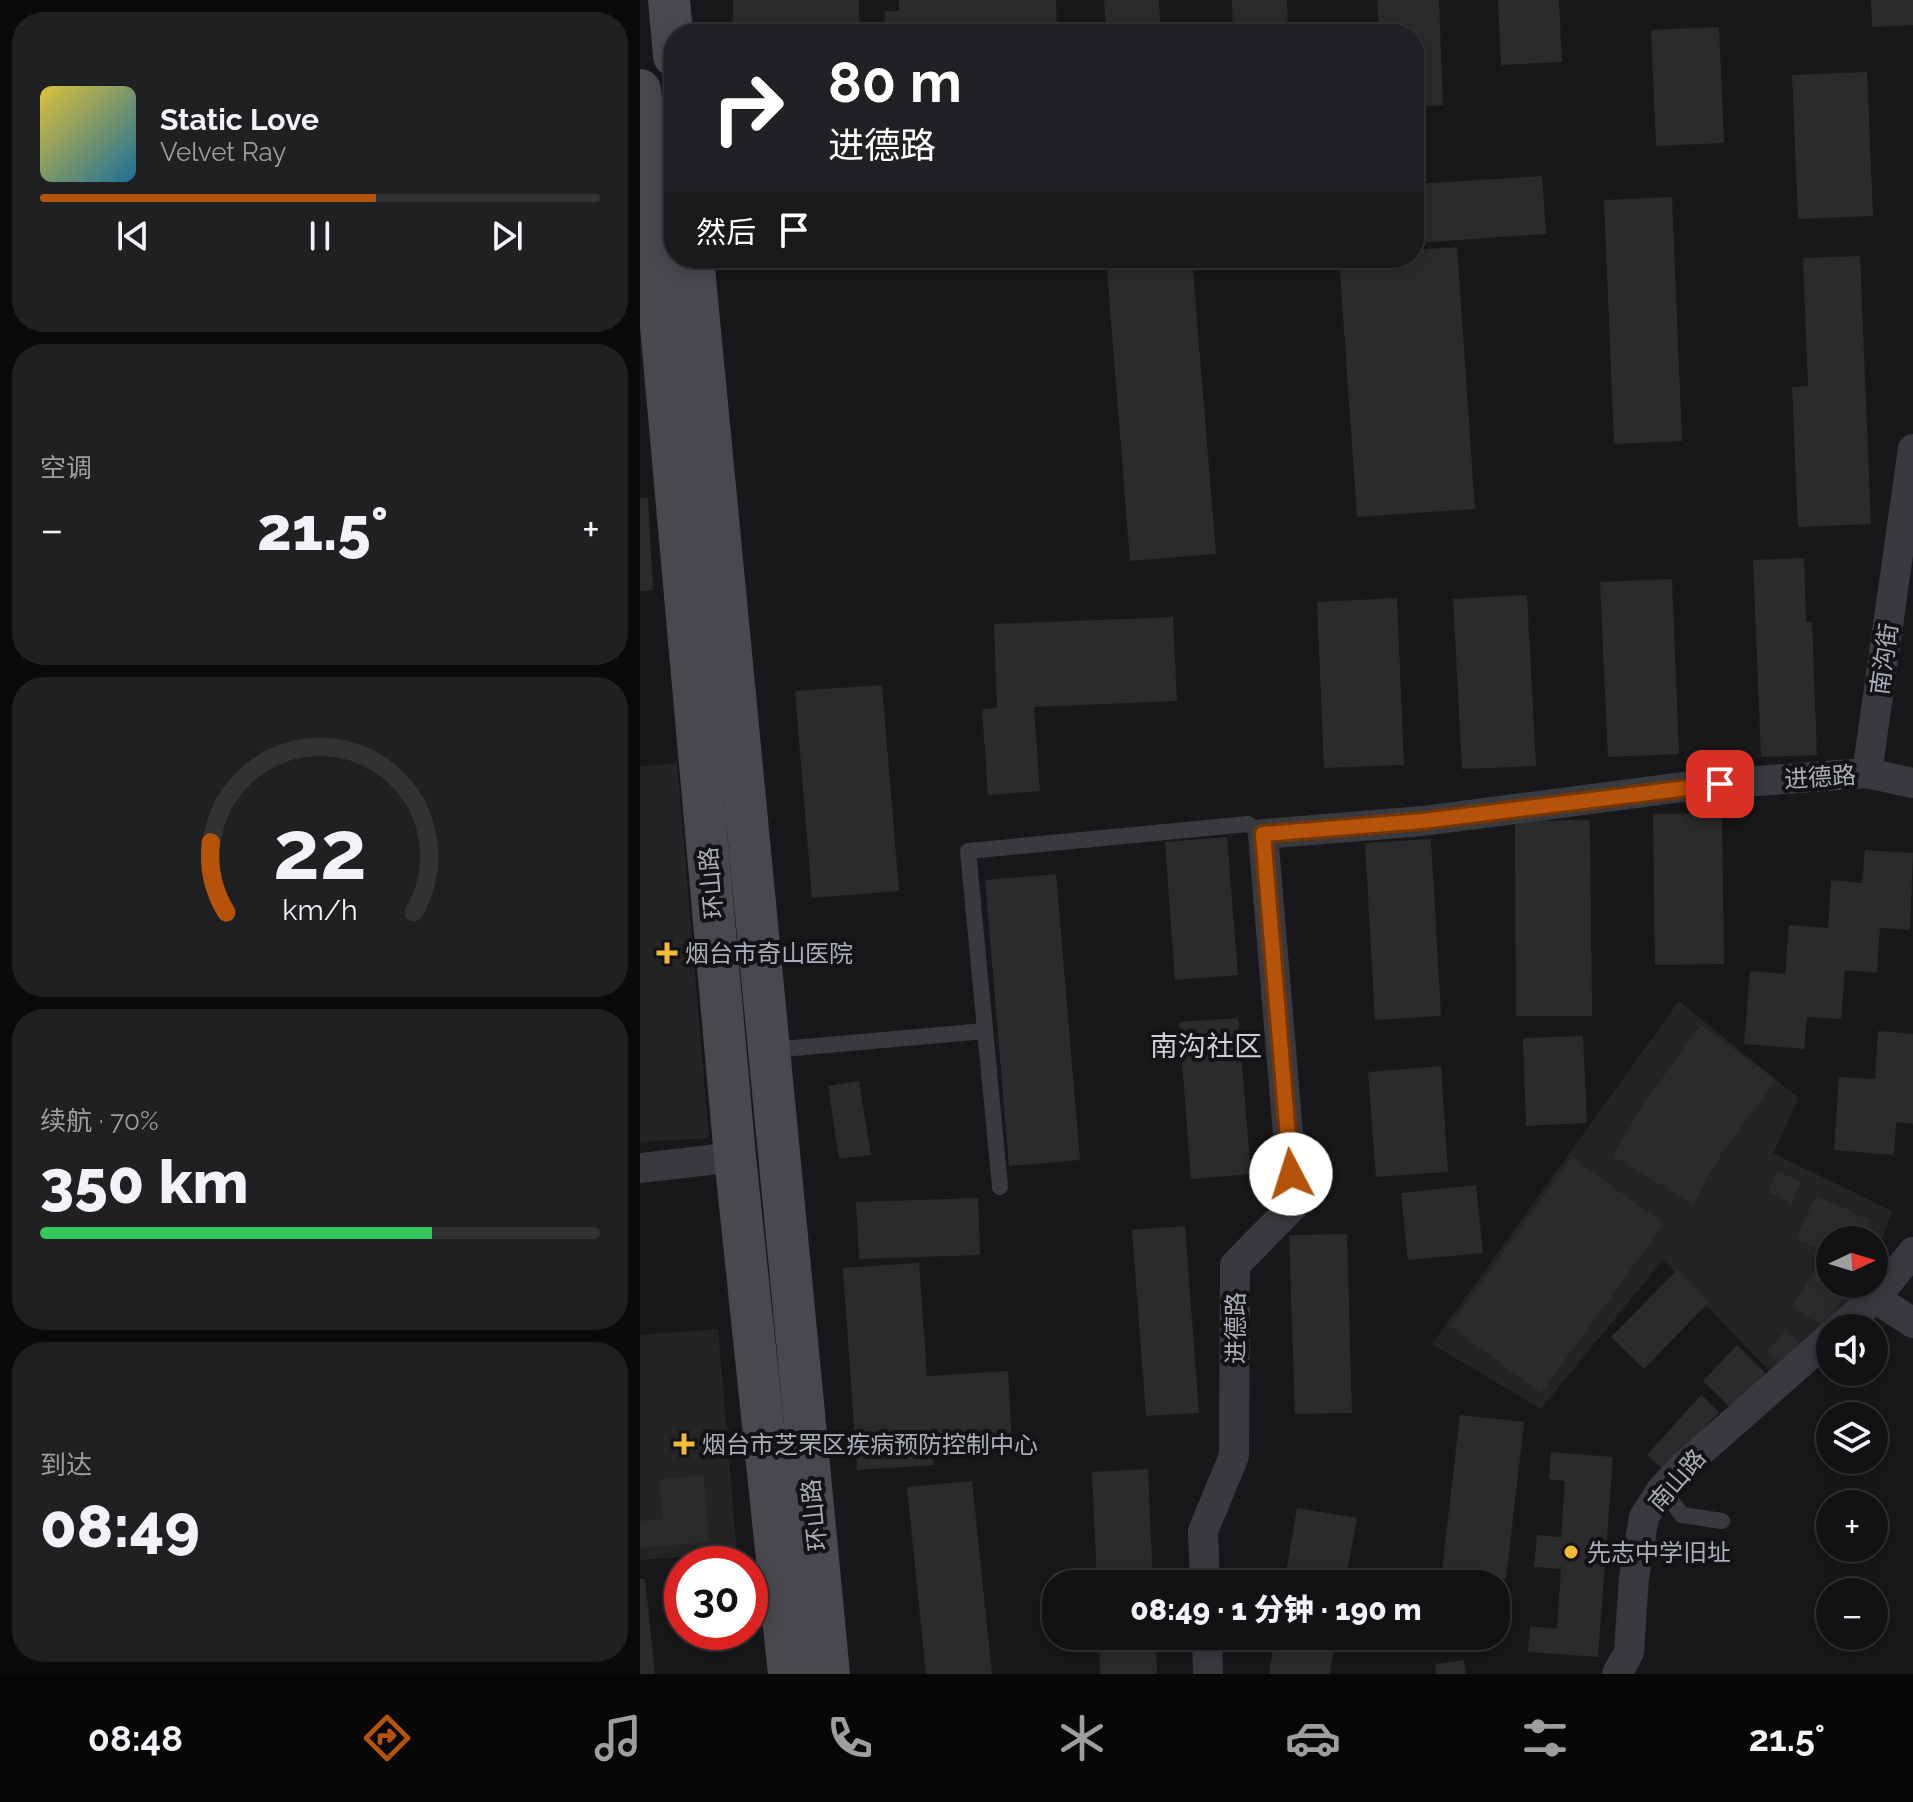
<!DOCTYPE html>
<html lang="zh">
<meta charset="utf-8">
<style>
:root{--surface:#121214;--page:#1f2022;--text:#f1f3f6;--muted:#9c9ea0;--line:#313234;--accent:#b45309}
body{margin:0;font-family:Raleway,"Noto Sans SC",sans-serif;background:var(--page);color:var(--text);height:100vh;display:flex;flex-direction:column;font-size:30px;white-space:nowrap}
*{box-sizing:border-box;margin:0}
p{font-size:26px;color:var(--muted)}
.icon{flex:none;width:44px;height:44px;fill:none;stroke:currentColor;stroke-width:2;stroke-linecap:round;stroke-linejoin:round}
.map{position:relative;flex:1;overflow:hidden}
.drawer{display:flex;flex-direction:column;gap:12px;padding:12px;background:#0a0a0b;width:640px}
.drawer>*{flex:none}
.hud{position:absolute;left:24px;top:24px;width:760px;height:244px;border-radius:32px;box-shadow:0 4px 20px #0003,0 0 0 2px var(--line);background:#202124;color:#fff;overflow:hidden}
.needle{width:52px;rotate:86deg}
.buttons{position:absolute;left:1176px;top:1226px;display:grid;gap:16px}
.buttons a{display:grid;place-items:center;width:72px;height:72px;border-radius:50%;background:var(--surface);box-shadow:0 4px 20px #0003,0 0 0 2px var(--line);font-size:40px}
.speed{position:absolute;left:24px;top:1546px;display:flex;gap:16px;font-size:40px;font-weight:700;text-align:center}
.speed>*{display:grid;place-content:center;width:104px;height:104px;border-radius:50%;background:var(--surface);box-shadow:0 4px 20px #0003,0 0 0 2px var(--line);line-height:1}
.speed .limit{border:12px solid #d22;background:#fff;color:#111}
.pin{position:absolute;display:grid;place-items:center;width:68px;height:68px;color:#fff;margin:-34px;border-radius:16px;box-shadow:0 4px 12px #0006}
.me{position:absolute;width:88px;margin:-44px;rotate:355deg;stroke-linejoin:round;filter:drop-shadow(0 0 6px #0008)}
.turn{display:flex;align-items:center;gap:28px;height:168px;padding:0 32px;font-size:36px}
.turn .icon{width:104px;height:104px;stroke-width:2.5}
.turn b{display:block;font-size:56px;line-height:68px}
.then{display:flex;align-items:center;height:76px;padding:0 32px;background:#0003;gap:16px;font-size:30px}
.big{font-size:60px;font-weight:800;line-height:1.1}
.drawer .widget{flex:1;display:flex;flex-direction:column;justify-content:center;gap:12px;min-width:0;padding:0 28px;border-radius:32px;background:var(--page)}
.drawer .dial{align-items:center;gap:0}
.dial svg{height:208px;overflow:visible;fill:none;stroke:var(--line);stroke-width:7;stroke-linecap:round;text-anchor:middle}
.dial text{fill:var(--text);stroke:none}
.song{display:flex;align-items:center;gap:24px}
.cover{width:96px;height:96px;border-radius:12px;background:linear-gradient(135deg,hsl(50 70% 55%),hsl(200 70% 35%))}
.played{height:8px;border-radius:4px;background:linear-gradient(90deg,var(--accent) 60%,var(--line) 60%)}
.keys{display:flex;justify-content:space-around;direction:ltr}
.heat{display:flex;justify-content:space-between;align-items:center;font-size:44px;direction:ltr}
.charge{height:12px;border-radius:6px;background:linear-gradient(90deg,#34c759 70%,var(--line) 0)}
.trip{position:absolute;left:402px;top:1570px;width:468px;height:80px;border-radius:32px;background:var(--surface);box-shadow:0 4px 20px #0003,0 0 0 2px var(--line);font-weight:800;line-height:80px;text-align:center}
.tab-bar{display:flex;height:128px;justify-content:space-around;align-items:center;background:#070708;color:var(--muted)}
.tab-bar .icon{width:56px;height:56px}
.tab-bar .on{color:var(--accent)}
.tab-bar b{font-size:36px;color:var(--text)}
main{display:flex;flex:1;min-height:0}
.map>svg:first-child{display:block}
.built{fill:#242427}
.building{fill:#2b2b2e}
.lines{fill:none;stroke-linecap:round;stroke-linejoin:round}
.service{stroke:#393a3f;stroke-width:16}
.minor{stroke:#393a3f;stroke-width:30}
.secondary{stroke:#47494f;stroke-width:42}
.route-casing{stroke:#753606;stroke-width:20}
.route{stroke:#b45309;stroke-width:14}
.poi-dot{fill:#f3bb36;stroke:#131315;stroke-width:3}
.labels{text-anchor:middle;dominant-baseline:central;stroke-width:8;stroke-linejoin:round;paint-order:stroke}
.street-label{font-size:24px;fill:#aaaeba;stroke:#131315}
.poi-label{font-size:24px;fill:#aaaeba;stroke:#131315;text-anchor:start}
.quarter-label{font-size:28px;fill:#cbced6;stroke:#131315}
</style>
<main>
<section class="drawer">
<div class="widget">
<div class="song"><i class="cover"></i><div><b>Static Love</b><p>Velvet Ray</p></div></div>
<div class="played"></div>
<div class="keys"><svg class="icon" aria-label="previous" viewBox="0 0 24 24"><path d="M18 5L8 12l10 7zM5 5v14"/></svg><svg class="icon" aria-label="pause" viewBox="0 0 24 24"><path d="M8 5v14M16 5v14"/></svg><svg class="icon" aria-label="next" viewBox="0 0 24 24"><path d="M6 5l10 7-10 7zM19 5v14"/></svg></div>
</div>
<div class="widget"><p>空调</p>
<div class="heat"><a>−</a><b class="big">21.5°</b><a>+</a></div>
</div>
<div class="widget dial"><svg viewBox="0 0 100 80">
<path d="M14 69A42 42 0 1 1 86 69"/>
<path d="M14 69A42 42 0 0 1 8 42" stroke="#b45309"/>
<text x="50" y="56" font-size="32" font-weight="700">22</text>
<text x="50" y="72" font-size="11">km/h</text>
</svg></div>
<div class="widget"><p>续航 · 70%</p><b class="big">350 km</b><div class="charge"></div></div>
<div class="widget"><p>到达</p><b class="big">08:49</b></div>
</section>
<div class="map">
<svg width="1273" height="1674" viewBox="0 0 1273 1674">
<rect width="100%" height="100%" fill="#18181a"/>
<!-- built -->
<g class="built">
<polygon points="37,763 69,1138 0,1142 0,767"/>
<polygon points="1039,1001 1159,1098 1133,1153 1252,1211 1234,1261 1234,1240 1190,1240 1190,1284 1226,1284 1223,1291 1134,1376 1023,1260 901,1409 792,1344"/>
<polygon points="78,1329 97,1553 0,1560 0,1335"/>
</g>
<!-- building -->
<g class="building">
<polygon points="93,0 219,0 219,30 93,28"/>
<polygon points="259,0 416,0 417,34 245,34 245,11 259,11"/>
<polygon points="464,0 519,0 521,34 466,34"/>
<polygon points="592,0 647,0 648,34 593,34"/>
<polygon points="737,0 799,0 803,105 774,107 774,34 739,34"/>
<polygon points="858,0 919,0 922,62 861,65"/>
<polygon points="1231,0 1273,0 1273,25 1232,27"/>
<polygon points="1079,27 1084,143 1016,146 1011,30"/>
<polygon points="1227,72 1233,216 1158,219 1152,75"/>
<polygon points="902,176 906,234 774,243 774,184"/>
<polygon points="1032,197 1042,441 974,444 964,200"/>
<polygon points="817,247 835,509 717,517 699,258 774,258 774,250"/>
<polygon points="1220,256 1231,524 1158,527 1152,387 1168,386 1163,258"/>
<polygon points="466,258 552,258 576,554 490,561"/>
<polygon points="0,498 8,498 13,590 0,591"/>
<polygon points="1164,558 1166,622 1172,622 1177,755 1121,757 1113,560"/>
<polygon points="1032,579 1039,754 968,757 960,582"/>
<polygon points="887,595 896,766 822,769 813,599"/>
<polygon points="757,598 764,765 684,768 677,602"/>
<polygon points="533,617 537,701 394,707 400,791 348,795 342,709 357,708 354,624"/>
<polygon points="242,685 259,891 172,898 155,691"/>
<polygon points="1082,813 1084,964 1015,965 1013,814"/>
<polygon points="950,820 952,1016 876,1016 875,821"/>
<polygon points="587,837 598,975 535,980 525,842"/>
<polygon points="791,839 801,1016 735,1020 725,843"/>
<polygon points="1225,850 1273,853 1270,930 1240,928 1237,973 1205,970 1201,1019 1167,1017 1164,1049 1104,1044 1110,971 1145,974 1149,925 1188,928 1191,880 1222,883"/>
<polygon points="416,874 440,1160 369,1166 345,880"/>
<polygon points="598,1018 611,1174 551,1179 539,1022"/>
<polygon points="1061,1025 1136,1080 1082,1153 1053,1204 973,1156 1002,1106"/>
<polygon points="1238,1031 1273,1034 1273,1124 1256,1122 1254,1155 1194,1150 1199,1077 1235,1079"/>
<polygon points="943,1036 947,1123 886,1126 883,1038"/>
<polygon points="801,1066 808,1172 736,1177 728,1072"/>
<polygon points="219,1081 231,1155 199,1159 188,1086"/>
<polygon points="932,1157 1024,1224 901,1393 810,1326"/>
<polygon points="1137,1171 1161,1182 1152,1203 1128,1192"/>
<polygon points="836,1185 843,1253 768,1260 761,1193"/>
<polygon points="1176,1196 1231,1220 1222,1240 1190,1240 1190,1254 1156,1239"/>
<polygon points="338,1198 340,1255 219,1259 216,1202"/>
<polygon points="545,1226 559,1413 506,1416 492,1230"/>
<polygon points="707,1234 712,1413 655,1414 649,1235"/>
<polygon points="279,1263 287,1376 368,1371 372,1444 292,1449 294,1465 217,1470 203,1268"/>
<polygon points="1177,1266 1190,1274 1190,1284 1205,1284 1210,1287 1184,1327 1152,1306"/>
<polygon points="1037,1270 1069,1302 1004,1369 971,1337"/>
<polygon points="1146,1330 1159,1343 1139,1364 1126,1351"/>
<polygon points="1097,1345 1128,1376 1094,1411 1063,1381"/>
<polygon points="1061,1395 1079,1412 1025,1471 1007,1455"/>
<polygon points="820,1415 884,1422 866,1579 802,1571"/>
<polygon points="911,1452 973,1457 958,1657 888,1652 890,1626 917,1629 921,1569 894,1567 897,1535 921,1537 925,1481 909,1479"/>
<polygon points="508,1469 513,1584 457,1584 452,1472"/>
<polygon points="64,1475 69,1542 0,1548 0,1521 22,1519 19,1479"/>
<polygon points="332,1481 352,1674 286,1674 267,1487"/>
<polygon points="657,1508 717,1518 705,1584 644,1584"/>
<polygon points="0,1579 5,1579 15,1674 0,1674"/>
<polygon points="459,1636 516,1636 517,1674 460,1674"/>
<polygon points="635,1636 696,1636 690,1674 629,1674"/>
<polygon points="824,1660 826,1674 796,1674 795,1664"/>
</g>
<g class="lines">
<!-- service -->
<g class="service">
<polyline points="131,1050 345,1031"/>
<polyline points="360,1187 328,851 608,824 623,834"/>
<polyline points="1022,1489 1042,1515 1082,1521"/>
</g>
<!-- minor -->
<g class="minor">
<polyline points="1227,773 1273,449"/>
<polyline points="0,1168 95,1157"/>
<polyline points="1235,1298 1273,1323"/>
<polyline points="1200,1328 1235,1298 1273,1252"/>
<polyline points="565,1584 563,1531 594,1456 595,1265 654,1205 623,834 783,821 1050,786 1227,773 1273,783"/>
<polyline points="567,1636 568,1674"/>
<polyline points="977,1674 989,1652 994,1577 1004,1517 1022,1489 1044,1466 1190,1337"/>
</g>
<!-- secondary -->
<g class="secondary">
<polyline points="29,0 34,56"/>
<polyline points="0,90 95,1157 149,1674"/>
<polyline points="53,258 189,1674"/>
</g>
</g>
<g class="lines">
<!-- route casing -->
<g class="route-casing">
<polyline id="route" points="651,1174 623,834 783,821 1080,784"/>
</g>
<!-- route -->
<use href="#route" class="route"/>
</g>
<!-- markers -->
<g class="poi-dot">
<path d="M23 941h8v8h8v8h-8v8h-8v-8h-8v-8h8z"/>
<path d="M40 1432h8v8h8v8h-8v8h-8v-8h-8v-8h8z"/>
<circle cx="931" cy="1552" r="8"/>
</g>
<g class="labels">
<!-- street labels -->
<g class="street-label">
<text transform="translate(1244 659) rotate(-82)">南沟街</text>
<text transform="translate(1180 777) rotate(-4)">进德路</text>
<text transform="translate(71 883) rotate(-95)">环山路</text>
<text transform="translate(595 1328) rotate(-90)">进德路</text>
<text transform="translate(1037 1480) rotate(-49)">南山路</text>
<text transform="translate(174 1515) rotate(-96)">环山路</text>
</g>
<!-- poi labels -->
<g class="poi-label">
<text x="45" y="953">烟台市奇山医院</text>
<text x="62" y="1444">烟台市芝罘区疾病预防控制中心</text>
<text x="947" y="1552">先志中学旧址</text>
</g>
<!-- quarter labels -->
<g class="quarter-label">
<text x="566" y="1046">南沟社区</text>
</g>
</g>
</svg>
<div class="buttons">
<a><svg class="needle" viewBox="-14 -14 28 28"><path d="M0-13l5 13h-10z" fill="#e53935"/><path d="M0 13l5-13h-10z" fill="#9c9ea0"/></svg></a>
<a><svg class="icon" aria-label="sound" viewBox="0 0 24 24"><path d="M4 9h4l5-4v14l-5-4H4zM17 9q2 3 0 6"/></svg></a>
<a><svg class="icon" aria-label="layers" viewBox="0 0 24 24"><path d="M12 4l9 5-9 5-9-5zM3 14l9 5 9-5"/></svg></a>
<a>+</a>
<a>−</a>
</div>
<div class="speed"><div class="limit">30</div></div>
<div class="pin" style="left:1080px;top:784px;background:#d93025"><svg class="icon" aria-label="arrive" viewBox="0 0 24 24"><path d="M6 21V4h12l-3 4 3 4H6"/></svg></div>
<svg class="me" style="left:651px;top:1174px" viewBox="-20 -20 40 40"><circle r="19" fill="#fff"/><path d="M0-13L10 11 0 6-10 11z" fill="#b45309"/></svg>
<div class="trip">08:49 · 1 分钟 · 190 m</div>
<div class="hud">
<div class="turn"><svg class="icon" aria-label="right" viewBox="0 0 24 24"><path d="M7 20v-9h11M14 6l5 5-5 5"/></svg><div><b>80 m</b>进德路</div></div>
<div class="then">然后<svg class="icon" aria-label="arrive" viewBox="0 0 24 24"><path d="M6 21V4h12l-3 4 3 4H6"/></svg></div>
</div>
</div>
</main>
<nav class="tab-bar">
<b>08:48</b>
<svg class="icon on" aria-label="directions" viewBox="0 0 24 24"><path d="M12 3l9 9-9 9-9-9zM9 14v-3h6M13 9l2 2-2 2"/></svg>
<svg class="icon" aria-label="music" viewBox="0 0 24 24"><path d="M9 18V5l10-2v13"/><circle cx="6" cy="18" r="3"/><circle cx="16" cy="16" r="3"/></svg>
<svg class="icon" aria-label="phone" viewBox="0 0 24 24"><path d="M5 4h4l2 5-3 2q2 4 5 5l2-3 5 2v4C11 20 4 13 5 4z"/></svg>
<svg class="icon" aria-label="climate" viewBox="0 0 24 24"><path d="M12 3v18M4 7l16 10M4 17L20 7"/></svg>
<svg class="icon" aria-label="car" viewBox="0 0 24 24"><path d="M5 17H2v-5l4-1 3-4h7l3 4 3 1v5h-3M9 17h6M6 11h13"/><circle cx="7" cy="17" r="2"/><circle cx="17" cy="17" r="2"/></svg>
<svg class="icon" aria-label="filters" viewBox="0 0 24 24"><path d="M4 7h16M4 17h16"/><circle cx="9" cy="7" r="2"/><circle cx="15" cy="17" r="2"/></svg>
<b>21.5°</b>
</nav>
